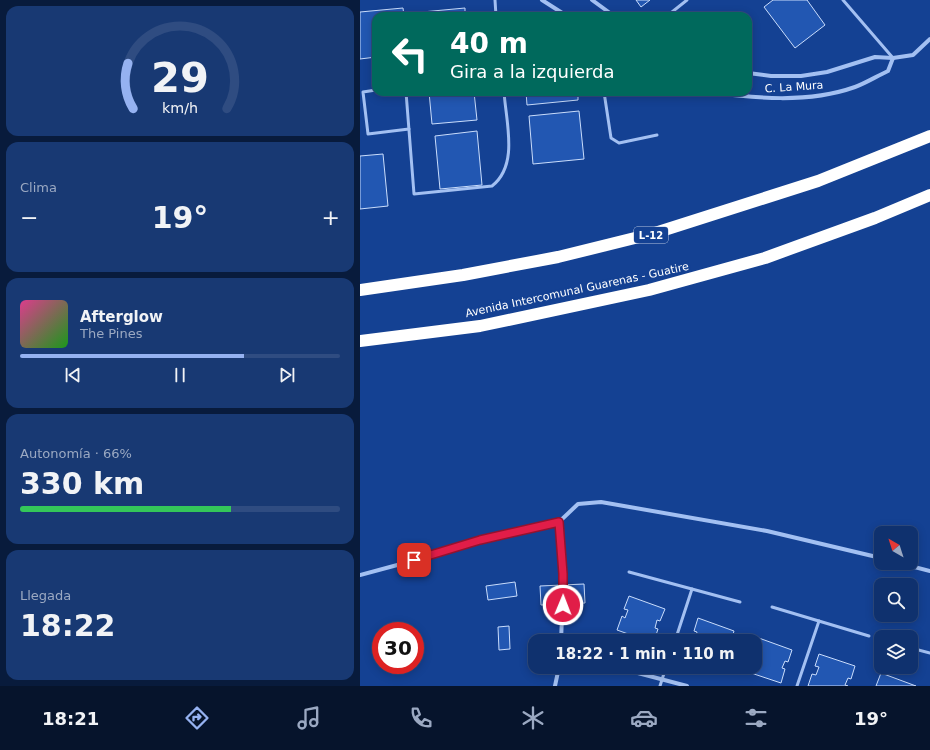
<!DOCTYPE html>
<html lang="es">
<meta charset="utf-8">
<style>
:root{--surface:#0f316e;--page:#183973;--text:#f1f3f6;--muted:#9ba9c2;--line:#2f4c81;--accent:#95b2f1}
body{margin:0;font-family:"DejaVu Sans",sans-serif;background:var(--page);color:var(--text);height:100vh;display:flex;flex-direction:column;font-size:15px;white-space:nowrap}
*{box-sizing:border-box;margin:0}
p{font-size:13px;color:var(--muted)}
.icon{flex:none;width:22px;height:22px;fill:none;stroke:currentColor;stroke-width:2;stroke-linecap:round;stroke-linejoin:round}
.map{position:relative;flex:1;overflow:hidden}
.side{display:flex;flex-direction:column;gap:6px;padding:6px;background:#081b3c;width:360px}
.side>*{flex:none}
.top-card{position:absolute;left:12px;top:12px;width:380px;height:84px;border-radius:12px;box-shadow:0 2px 10px #0003,0 0 0 1px var(--line);background:#00695c;color:#fff;overflow:hidden}
.needle{width:26px;rotate:321deg}
.tools{position:absolute;left:514px;top:526px;display:grid;gap:8px}
.tools a{display:grid;place-items:center;width:44px;height:44px;border-radius:8px;background:var(--surface);box-shadow:0 2px 10px #0003,0 0 0 1px var(--line);font-size:20px}
.speed{position:absolute;left:12px;top:622px;display:flex;gap:8px;font-size:20px;font-weight:700;text-align:center}
.speed>*{display:grid;place-content:center;width:52px;height:52px;border-radius:50%;background:var(--surface);box-shadow:0 2px 10px #0003,0 0 0 1px var(--line);line-height:1}
.speed .limit{border:6px solid #d22;background:#fff;color:#111}
.pin{position:absolute;display:grid;place-items:center;width:34px;height:34px;color:#fff;margin:-17px;border-radius:8px;box-shadow:0 2px 6px #0006}
.me{position:absolute;width:44px;margin:-22px;rotate:1deg;stroke-linejoin:round;filter:drop-shadow(0 0 3px #0008)}
.turn{display:flex;align-items:center;gap:14px;height:84px;padding:0 12px;font-size:18px}
.turn .icon{width:52px;height:52px;stroke-width:2.5}
.turn b{display:block;font-size:28px;line-height:34px}
.big{font-size:30px;font-weight:800;line-height:1.1}
.side .card{flex:1;display:flex;flex-direction:column;justify-content:center;gap:6px;min-width:0;padding:0 14px;border-radius:12px;background:var(--page)}
.side .dial{align-items:center;gap:0}
.dial svg{height:104px;overflow:visible;fill:none;stroke:var(--line);stroke-width:7;stroke-linecap:round;text-anchor:middle}
.dial text{fill:var(--text);stroke:none}
.song{display:flex;align-items:center;gap:12px}
.cover{width:48px;height:48px;border-radius:6px;background:linear-gradient(135deg,hsl(330 70% 55%),hsl(120 70% 35%))}
.played{height:4px;border-radius:2px;background:linear-gradient(90deg,var(--accent) 70%,var(--line) 70%)}
.keys{display:flex;justify-content:space-around;direction:ltr}
.heat{display:flex;justify-content:space-between;align-items:center;font-size:22px;direction:ltr}
.charge{height:6px;border-radius:3px;background:linear-gradient(90deg,#34c759 66%,var(--line) 0)}
.trip{position:absolute;left:168px;top:634px;width:234px;height:40px;border-radius:12px;background:var(--surface);box-shadow:0 2px 10px #0003,0 0 0 1px var(--line);font-weight:800;line-height:40px;text-align:center}
.tab-bar{display:flex;height:64px;justify-content:space-around;align-items:center;background:#06142c;color:var(--muted)}
.tab-bar .icon{width:28px;height:28px}
.tab-bar .current{color:var(--accent)}
.tab-bar b{font-size:18px;color:var(--text)}
main{display:flex;flex:1;min-height:0}
.map>svg:first-child{display:block}
.building{fill:#2257b2;stroke:#caddfc}
.lines{fill:none;stroke-linecap:round;stroke-linejoin:round}
.lane{stroke:#a3c0f2;stroke-width:3}
.street{stroke:#a3c0f2;stroke-width:4}
.highway{stroke:#fff;stroke-width:12}
.route-casing{stroke:#92132f;stroke-width:10}
.route{stroke:#e11d48;stroke-width:7}
.labels{text-anchor:middle;dominant-baseline:central;stroke-width:4;stroke-linejoin:round;paint-order:stroke}
.shield{fill:#144193;stroke:#b8c6df;stroke-width:1}
.shield-label{font-size:10px;font-weight:bold;fill:#fff}
.street-label{font-size:11px;fill:#fff;stroke:#144193}
</style>
<main>
<section class="side">
<div class="card dial"><svg viewBox="0 0 100 80">
<path d="M14 69A42 42 0 1 1 86 69"/>
<path d="M14 69A42 42 0 0 1 10 34" stroke="#95b2f1"/>
<text x="50" y="56" font-size="32" font-weight="700">29</text>
<text x="50" y="72" font-size="11">km/h</text>
</svg></div>
<div class="card"><p>Clima</p>
<div class="heat"><a>−</a><b class="big">19°</b><a>+</a></div>
</div>
<div class="card">
<div class="song"><i class="cover"></i><div><b>Afterglow</b><p>The Pines</p></div></div>
<div class="played"></div>
<div class="keys"><svg class="icon" aria-label="previous" viewBox="0 0 24 24"><path d="M18 5L8 12l10 7zM5 5v14"/></svg><svg class="icon" aria-label="pause" viewBox="0 0 24 24"><path d="M8 5v14M16 5v14"/></svg><svg class="icon" aria-label="next" viewBox="0 0 24 24"><path d="M6 5l10 7-10 7zM19 5v14"/></svg></div>
</div>
<div class="card"><p>Autonomía · 66%</p><b class="big">330 km</b><div class="charge"></div></div>
<div class="card"><p>Llegada</p><b class="big">18:22</b></div>
</section>
<div class="map">
<svg width="570" height="686" viewBox="0 0 570 686">
<rect width="100%" height="100%" fill="#144193"/>
<!-- building -->
<g class="building">
<polygon points="276,0 290,0 281,7"/>
<polygon points="413,0 447,0 465,25 435,48 404,7"/>
<polygon points="43,8 44,16 16,16 16,57 0,59 0,12"/>
<polygon points="105,8 105,16 62,16 62,12"/>
<polygon points="69,92 114,92 117,120 72,124"/>
<polygon points="166,92 218,92 218,100 167,105"/>
<polygon points="219,111 224,159 173,164 169,116"/>
<polygon points="117,131 122,185 80,189 75,136"/>
<polygon points="23,154 28,206 0,209 0,156"/>
<polygon points="155,582 157,596 128,600 126,586"/>
<polygon points="224,584 225,603 181,605 180,586"/>
<polygon points="269,596 305,609 300,621 297,620 295,628 298,629 294,641 288,641 257,630 262,616 265,618 268,610 264,609"/>
<polygon points="338,618 374,631 371,641 330,641 331,638 335,640 337,632 334,631"/>
<polygon points="149,626 150,649 139,650 138,627"/>
<polygon points="396,637 432,650 428,662 425,661 422,668 425,669 421,683 385,671 386,667 395,667"/>
<polygon points="459,654 495,666 491,679 488,678 485,685 488,686 448,686 452,674 456,675 459,667 455,666"/>
<polygon points="521,673 556,686 516,686"/>
</g>
<g class="lines">
<!-- lane -->
<g class="lane">
<polyline points="135,0 136,16"/>
<polyline points="483,0 533,58"/>
<polyline points="307,16 327,0"/>
<polyline points="16,90 3,92 8,134 49,129"/>
<path d="M46,92L54,194L132,186C159,165 146,122 144,92"/>
<polyline points="244,92 251,138 259,143 297,135"/>
<polyline points="269,572 380,602"/>
<polyline points="412,607 509,636"/>
<polyline points="315,641 332,589"/>
<polyline points="551,648 570,653"/>
<polyline points="300,686 306,667"/>
<polyline points="437,686 459,621"/>
</g>
<!-- street -->
<g class="street">
<polyline points="182,0 207,16"/>
<polyline points="232,0 254,16"/>
<polyline points="388,73 411,76 441,76 467,72 515,57 533,58 553,55 570,39"/>
<path d="M346,92C395,98 447,104 495,87C506,83 517,76 528,71L533,58"/>
<polyline points="199,522 203,592 201,641"/>
<polyline points="539,563 570,571"/>
<polyline points="0,575 41,564 120,540 199,522 218,504 241,502 407,531 521,558"/>
<polyline points="255,667 327,686"/>
<polyline points="195,686 199,667"/>
</g>
<!-- highway -->
<g class="highway">
<polyline points="0,290 103,275 198,257 295,233 458,181 570,136"/>
<polyline points="0,341 120,326 289,290 405,258 515,218 570,195"/>
</g>
</g>
<g class="lines">
<!-- route casing -->
<g class="route-casing">
<polyline id="route" points="54,560 120,540 199,522 203,574 203,605"/>
</g>
<!-- route -->
<use href="#route" class="route"/>
</g>
<g class="labels">
<!-- shield labels -->
<rect class="shield" x="274" y="227" width="34" height="16" rx="3"/>
<g class="shield-label">
<text x="291" y="235">L-12</text>
</g>
<!-- street labels -->
<g class="street-label">
<text transform="translate(434 87) rotate(-4)">C. La Mura</text>
<text transform="translate(217 290) rotate(-12)">Avenida Intercomunal Guarenas - Guatire</text>
</g>
</g>
</svg>
<div class="tools">
<a><svg class="needle" viewBox="-14 -14 28 28"><path d="M0-13l5 13h-10z" fill="#e53935"/><path d="M0 13l5-13h-10z" fill="#9ba9c2"/></svg></a>
<a><svg class="icon" aria-label="search" viewBox="0 0 24 24"><circle cx="10" cy="10" r="6"/><path d="M15 15l6 6"/></svg></a>
<a><svg class="icon" aria-label="layers" viewBox="0 0 24 24"><path d="M12 4l9 5-9 5-9-5zM3 14l9 5 9-5"/></svg></a>
</div>
<div class="speed"><div class="limit">30</div></div>
<div class="pin" style="left:54px;top:560px;background:#d93025"><svg class="icon" aria-label="arrive" viewBox="0 0 24 24"><path d="M6 21V4h12l-3 4 3 4H6"/></svg></div>
<svg class="me" style="left:203px;top:605px" viewBox="-20 -20 40 40"><circle r="17" fill="#e11d48" stroke="#fff" stroke-width="3"/><path d="M0-11L8 9 0 5-8 9z" fill="#fff"/></svg>
<div class="trip">18:22 · 1 min · 110 m</div>
<div class="top-card">
<div class="turn"><svg class="icon" aria-label="left" viewBox="0 0 24 24"><path d="M17 20v-9H6M10 6l-5 5 5 5"/></svg><div><b>40 m</b>Gira a la izquierda</div></div>
</div>
</div>
</main>
<nav class="tab-bar">
<b>18:21</b>
<svg class="icon current" aria-label="directions" viewBox="0 0 24 24"><path d="M12 3l9 9-9 9-9-9zM9 14v-3h6M13 9l2 2-2 2"/></svg>
<svg class="icon" aria-label="music" viewBox="0 0 24 24"><path d="M9 18V5l10-2v13"/><circle cx="6" cy="18" r="3"/><circle cx="16" cy="16" r="3"/></svg>
<svg class="icon" aria-label="phone" viewBox="0 0 24 24"><path d="M5 4h4l2 5-3 2q2 4 5 5l2-3 5 2v4C11 20 4 13 5 4z"/></svg>
<svg class="icon" aria-label="climate" viewBox="0 0 24 24"><path d="M12 3v18M4 7l16 10M4 17L20 7"/></svg>
<svg class="icon" aria-label="car" viewBox="0 0 24 24"><path d="M5 17H2v-5l4-1 3-4h7l3 4 3 1v5h-3M9 17h6M6 11h13"/><circle cx="7" cy="17" r="2"/><circle cx="17" cy="17" r="2"/></svg>
<svg class="icon" aria-label="filters" viewBox="0 0 24 24"><path d="M4 7h16M4 17h16"/><circle cx="9" cy="7" r="2"/><circle cx="15" cy="17" r="2"/></svg>
<b>19°</b>
</nav>
